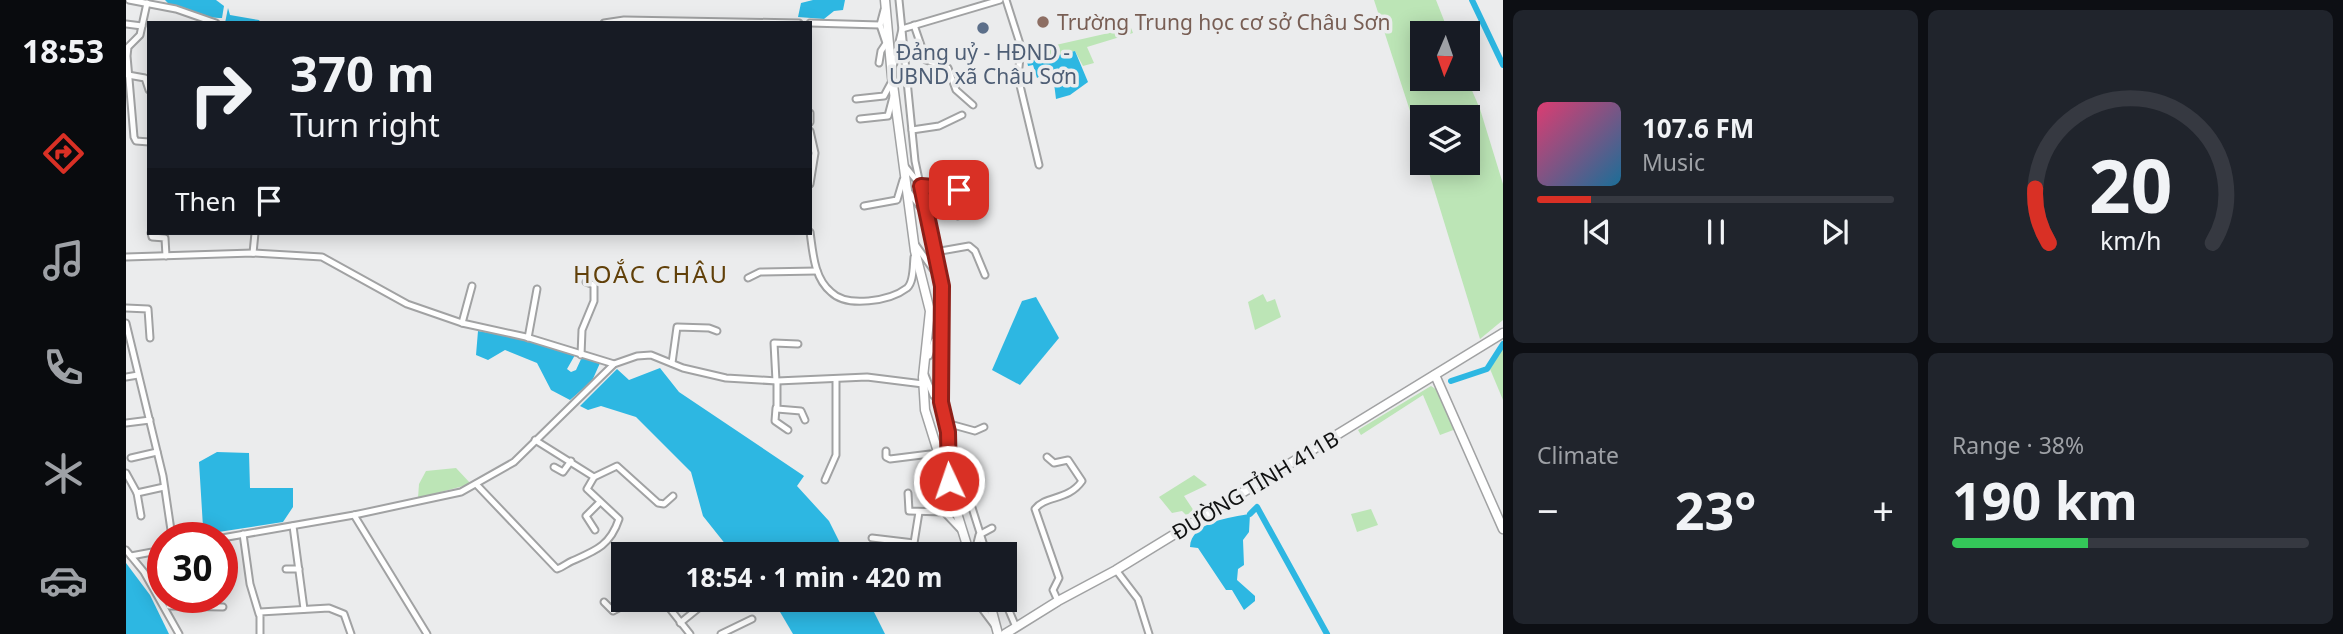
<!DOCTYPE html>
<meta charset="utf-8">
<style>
:root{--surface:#171b24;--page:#20242c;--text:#f1f3f6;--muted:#9ea1a6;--line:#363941;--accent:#d93025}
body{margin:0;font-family:"Noto Sans",sans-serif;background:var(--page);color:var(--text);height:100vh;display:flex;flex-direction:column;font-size:26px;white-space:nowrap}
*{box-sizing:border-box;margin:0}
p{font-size:23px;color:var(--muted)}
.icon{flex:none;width:38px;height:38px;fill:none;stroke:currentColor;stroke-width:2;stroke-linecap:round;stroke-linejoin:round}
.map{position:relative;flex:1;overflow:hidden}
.sheet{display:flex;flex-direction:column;gap:10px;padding:10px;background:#0d0f14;width:840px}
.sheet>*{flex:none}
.hud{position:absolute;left:21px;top:21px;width:665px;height:214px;border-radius:0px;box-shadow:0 4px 18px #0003;background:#171b24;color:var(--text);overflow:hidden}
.needle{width:46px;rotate:182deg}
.tools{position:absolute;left:1284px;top:21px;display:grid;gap:14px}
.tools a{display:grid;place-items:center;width:70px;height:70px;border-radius:0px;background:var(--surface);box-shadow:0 4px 18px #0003;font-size:35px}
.speed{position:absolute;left:21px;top:522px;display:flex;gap:14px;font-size:35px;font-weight:700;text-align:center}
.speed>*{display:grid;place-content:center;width:91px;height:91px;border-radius:50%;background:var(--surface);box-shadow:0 4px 18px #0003;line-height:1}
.speed .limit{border:10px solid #d22;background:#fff;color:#111}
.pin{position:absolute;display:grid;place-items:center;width:60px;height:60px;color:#fff;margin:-30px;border-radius:14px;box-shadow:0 4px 10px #0006}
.me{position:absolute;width:77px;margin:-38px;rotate:357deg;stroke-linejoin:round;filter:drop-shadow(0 0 5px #0008)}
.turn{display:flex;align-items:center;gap:24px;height:147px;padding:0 28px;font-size:32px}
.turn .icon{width:91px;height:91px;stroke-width:2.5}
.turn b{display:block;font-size:49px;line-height:60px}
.then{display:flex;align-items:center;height:66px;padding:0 28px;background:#0003;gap:14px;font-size:26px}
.big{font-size:52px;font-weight:700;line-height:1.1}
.sheet .tile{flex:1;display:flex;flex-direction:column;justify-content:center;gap:10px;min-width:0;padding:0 24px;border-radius:10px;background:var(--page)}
.sheet .dial{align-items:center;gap:0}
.dial svg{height:182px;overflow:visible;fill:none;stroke:var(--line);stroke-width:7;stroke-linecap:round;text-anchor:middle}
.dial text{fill:var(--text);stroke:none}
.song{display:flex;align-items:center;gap:21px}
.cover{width:84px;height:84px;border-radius:10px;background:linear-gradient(135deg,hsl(340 70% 55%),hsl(200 70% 35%))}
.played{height:7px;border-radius:4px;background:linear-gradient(90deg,var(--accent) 15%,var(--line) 15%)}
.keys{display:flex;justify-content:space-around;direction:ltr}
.heat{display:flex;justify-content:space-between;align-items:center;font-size:38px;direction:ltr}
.charge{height:10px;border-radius:5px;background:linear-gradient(90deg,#34c759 38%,var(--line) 0)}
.sheet .tiles{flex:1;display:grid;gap:10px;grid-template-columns:repeat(2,1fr)}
.trip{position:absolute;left:485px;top:542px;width:406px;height:70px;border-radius:0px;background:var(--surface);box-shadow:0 4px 18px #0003;font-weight:700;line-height:70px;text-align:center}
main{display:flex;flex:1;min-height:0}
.tabs{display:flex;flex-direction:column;width:126px;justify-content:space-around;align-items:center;background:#090b0e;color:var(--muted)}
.tabs .icon{width:49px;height:49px}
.tabs .selected{color:var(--accent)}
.tabs b{font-size:32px;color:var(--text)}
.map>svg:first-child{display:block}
.green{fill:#bce5b6}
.water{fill:#2db7e2}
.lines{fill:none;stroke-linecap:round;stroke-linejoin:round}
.canal{stroke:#2db7e2;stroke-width:6}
.street-casing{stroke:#a1a2a3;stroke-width:9}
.secondary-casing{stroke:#a1a2a3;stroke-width:11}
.street{stroke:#fff;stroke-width:5}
.secondary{stroke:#fff;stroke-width:8}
.route-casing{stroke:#8d1f18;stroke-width:18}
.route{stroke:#d93025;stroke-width:12}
.education-dot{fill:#8d6e63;stroke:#ebeced;stroke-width:2.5}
.service-dot{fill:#5c6f8a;stroke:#ebeced;stroke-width:2.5}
.labels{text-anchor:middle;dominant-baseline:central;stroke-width:7;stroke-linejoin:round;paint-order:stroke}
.education-label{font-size:21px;fill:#785e54;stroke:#ebeced;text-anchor:start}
.service-label{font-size:21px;fill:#4e5e75;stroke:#ebeced}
.street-label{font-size:21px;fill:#101111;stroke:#ebeced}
.quarter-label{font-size:24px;letter-spacing:2px;fill:#614009;stroke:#ebeced}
</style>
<main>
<nav class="tabs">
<b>18:53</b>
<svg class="icon selected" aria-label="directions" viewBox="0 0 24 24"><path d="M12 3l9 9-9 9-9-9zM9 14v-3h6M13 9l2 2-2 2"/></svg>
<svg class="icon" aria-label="music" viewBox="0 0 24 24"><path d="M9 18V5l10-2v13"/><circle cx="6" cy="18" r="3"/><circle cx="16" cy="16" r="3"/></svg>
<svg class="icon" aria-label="phone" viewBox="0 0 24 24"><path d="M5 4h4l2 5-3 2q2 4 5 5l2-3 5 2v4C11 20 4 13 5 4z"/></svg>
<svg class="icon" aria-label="climate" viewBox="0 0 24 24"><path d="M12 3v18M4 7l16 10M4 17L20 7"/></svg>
<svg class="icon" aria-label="car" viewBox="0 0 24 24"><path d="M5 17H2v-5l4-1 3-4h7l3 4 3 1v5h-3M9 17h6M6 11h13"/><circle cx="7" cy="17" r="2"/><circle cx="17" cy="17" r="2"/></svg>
</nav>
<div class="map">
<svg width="1377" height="634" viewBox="0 0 1377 634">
<rect width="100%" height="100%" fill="#ebeced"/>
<!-- green -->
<g class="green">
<polygon points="1248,0 1310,0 1323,33 1297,33 1297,79 1341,79 1354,109 1377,184 1377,320 1354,339 1300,163 1342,163 1342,117 1297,117 1297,151"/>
<polygon points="1005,28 1007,33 961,47 968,63 957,66 949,51 916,60 912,49"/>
<polygon points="1137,294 1141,302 1149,299 1155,317 1129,330 1122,302"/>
<polygon points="1377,348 1377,400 1364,369"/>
<polygon points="1305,386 1314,392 1330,429 1314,435 1297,395 1235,435 1232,430"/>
<polygon points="330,468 345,484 292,498 293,484 300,471"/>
<polygon points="1068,475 1081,485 1058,496 1068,511 1060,515 1056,511 1046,513 1033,497"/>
<polygon points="1245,509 1252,525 1231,532 1225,514"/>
</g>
<!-- water -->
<g class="water">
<path d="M39,0H90L98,6L96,18C82,18 49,13 39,0Z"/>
<polygon points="687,0 719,0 717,10 708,11 698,19 672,17 675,3"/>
<polygon points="102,8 104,15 133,20 135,23 99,23"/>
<polygon points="912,49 916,59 949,51 962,82 944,95 930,99 927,75 922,71 911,78 907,65 902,66 899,52"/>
<polygon points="910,297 933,338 894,385 866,370 896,301"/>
<polygon points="352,331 400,339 449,355 441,369 445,372 450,370 456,357 474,363 466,381 444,400 425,390 411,363 379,350 362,360 350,355"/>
<polygon points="534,368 553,392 678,476 671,486 703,521 720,555 608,555 577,516 565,472 510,417 475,406 462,410 454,406 491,369 503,380"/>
<polygon points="91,452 123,453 124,488 167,488 167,507 157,522 86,533 77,527 73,462"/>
<path d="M1124,514L1123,532L1117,540L1118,565L1112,569L1111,580L1129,596V601L1118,610L1106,590H1100L1072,548L1064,547C1065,522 1105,517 1124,514Z"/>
<polygon points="0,563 24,595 43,634 0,634"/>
<polygon points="647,600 742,600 759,634 667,634"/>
</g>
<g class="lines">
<!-- canal -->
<g class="canal">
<polyline points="1346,0 1377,65"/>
<polyline points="1325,381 1361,369 1377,344"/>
<polyline points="1124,514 1131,507 1201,634"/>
</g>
<!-- street casing -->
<g class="street-casing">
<g id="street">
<polyline points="3,0 50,9 90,23"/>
<polyline points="773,0 789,161 816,287 815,402 822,432 823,479"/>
<polyline points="880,0 895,47 892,77 913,165"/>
<polyline points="21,3 14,35 2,47 1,56 8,137 10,141 23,142"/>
<polyline points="758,10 754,25 760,43"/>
<polyline points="478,23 498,20 673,23"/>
<polyline points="684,23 754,25"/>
<polyline points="0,24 16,26"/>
<polyline points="788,25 800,60 822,68 830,90 847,105"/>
<polyline points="753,63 755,51 761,42"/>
<polyline points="767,67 776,29 874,0"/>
<polyline points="2,75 19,78 23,90"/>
<polyline points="730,99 758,96 765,83"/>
<polyline points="684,113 684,122"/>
<polyline points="734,119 762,116 767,97"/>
<polyline points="786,130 813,126 836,115"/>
<polyline points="684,131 689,153 684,184"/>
<polyline points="778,165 795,186 808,187 812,195 843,188"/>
<polyline points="782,191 802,217 818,211 832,216"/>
<polyline points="738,206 771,200 777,180"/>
<path d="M684,232C687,253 688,278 705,292C721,308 764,301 781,288C788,282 787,266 788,257"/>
<polyline points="25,233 26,237 39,238 40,256"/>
<polyline points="789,244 812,276"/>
<polyline points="809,252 843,246 849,251 859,275"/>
<polyline points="127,253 129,233"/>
<polyline points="0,257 127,253 196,257 281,304 336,323 400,337 488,364"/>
<polyline points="622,278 634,272 691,271"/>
<polyline points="0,308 22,309 24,338"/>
<polyline points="0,323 37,476 46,537"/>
<polyline points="336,323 346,286"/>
<polyline points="402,338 411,289"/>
<polyline points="455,355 456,330 468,301 468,285 460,282"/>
<polyline points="803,356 808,341 816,333"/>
<polyline points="546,363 551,327 583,328 591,331"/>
<polyline points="799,375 807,395 815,402"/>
<polyline points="0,377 12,375"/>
<polyline points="650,381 648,343 672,344"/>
<polyline points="651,381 651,409 675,411 679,420"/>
<polyline points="650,408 649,421 662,430"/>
<polyline points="0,423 24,420"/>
<polyline points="820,423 849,431 858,427"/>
<polyline points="822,432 861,555"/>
<polyline points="409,440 468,477"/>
<polyline points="760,451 760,457 764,459 804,454 815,469"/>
<path d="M921,457L928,463L942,460L956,481C942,501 920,495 909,509L933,578L927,590L932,601"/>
<polyline points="5,458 31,452"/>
<polyline points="428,467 437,472 445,461"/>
<polyline points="0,473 11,493 38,487"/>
<polyline points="699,480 710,455 710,380"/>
<path d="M350,484L431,569C437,567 441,563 446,561C469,551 484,546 493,519L461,489L468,477L491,466L532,503L538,504L547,496"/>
<polyline points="11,493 15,516"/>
<polyline points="782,493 783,511 818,512 834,529"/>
<polyline points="228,515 301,634"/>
<polyline points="167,526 178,609"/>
<polyline points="469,530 460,516 474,502"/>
<polyline points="117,534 124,584 133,614"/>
<polyline points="96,538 228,515 335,492 388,462 488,364 511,356 525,355 557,368 600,378 651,381 741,377 797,384"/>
<polyline points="746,538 788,543 793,512"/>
<polyline points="0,550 18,572 53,634"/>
<polyline points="565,555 569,551"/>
<polyline points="848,555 853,535 866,528"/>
<polyline points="5,556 37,550"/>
<polyline points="160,569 173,569"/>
<polyline points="990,570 1012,599 1023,634"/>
<polyline points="878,599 890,627"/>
<polyline points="537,600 564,634"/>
<polyline points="478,602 487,611 508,600"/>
<polyline points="43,606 97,607"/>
<polyline points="824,607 854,606 869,626"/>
<polyline points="554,623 580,602 595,600"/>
<polyline points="134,634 134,612 203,608 218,614 225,634"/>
<polyline points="595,634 626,619"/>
</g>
</g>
<!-- secondary casing -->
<g class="secondary-casing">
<g id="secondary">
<polyline points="759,0 766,77 789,251 804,311 797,377 799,410 844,555"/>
<polyline points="1309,375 1377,529"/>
<polyline points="863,600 872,634"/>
<polyline points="879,634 932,601 990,570 1377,333"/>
</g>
</g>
<!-- street -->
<use href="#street" class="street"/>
<!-- secondary -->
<use href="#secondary" class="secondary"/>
</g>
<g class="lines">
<!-- route casing -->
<g class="route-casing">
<polyline id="route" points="823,481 822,432 815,402 816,286 795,186 808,187 814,195 833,190"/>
</g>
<!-- route -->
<use href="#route" class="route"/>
</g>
<!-- markers -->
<circle class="education-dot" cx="917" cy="22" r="7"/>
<circle class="service-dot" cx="857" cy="28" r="7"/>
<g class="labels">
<!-- education labels -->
<g class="education-label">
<text x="931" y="22">Trường Trung học cơ sở Châu Sơn</text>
</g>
<!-- service labels -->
<g class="service-label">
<text x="857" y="52">Đảng uỷ - HĐND -<tspan x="857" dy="24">UBND xã Châu Sơn</tspan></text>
</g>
<!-- street labels -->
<g class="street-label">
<text transform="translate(1129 485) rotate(-31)">ĐƯỜNG TỈNH 411B</text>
</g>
<!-- quarter labels -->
<g class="quarter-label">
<text x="525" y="273">HOẮC CHÂU</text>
</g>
</g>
</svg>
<div class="tools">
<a><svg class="needle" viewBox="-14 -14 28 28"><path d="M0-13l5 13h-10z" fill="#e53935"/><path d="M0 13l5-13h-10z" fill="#9ea1a6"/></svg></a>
<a><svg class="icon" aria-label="layers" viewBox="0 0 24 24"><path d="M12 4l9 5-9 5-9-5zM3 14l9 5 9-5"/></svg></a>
</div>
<div class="speed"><div class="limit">30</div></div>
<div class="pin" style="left:833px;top:190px;background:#d93025"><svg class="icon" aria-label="arrive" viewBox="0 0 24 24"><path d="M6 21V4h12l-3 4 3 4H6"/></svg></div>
<svg class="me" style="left:823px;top:481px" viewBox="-20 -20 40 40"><circle r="17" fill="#d93025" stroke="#fff" stroke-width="3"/><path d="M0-11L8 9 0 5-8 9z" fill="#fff"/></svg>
<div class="trip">18:54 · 1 min · 420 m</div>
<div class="hud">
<div class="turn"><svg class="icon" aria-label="right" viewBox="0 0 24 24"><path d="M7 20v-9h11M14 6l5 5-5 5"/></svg><div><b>370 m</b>Turn right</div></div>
<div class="then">Then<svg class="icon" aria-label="arrive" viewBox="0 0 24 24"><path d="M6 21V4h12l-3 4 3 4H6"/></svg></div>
</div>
</div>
<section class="sheet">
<div class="tiles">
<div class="tile">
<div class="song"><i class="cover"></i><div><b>107.6 FM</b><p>Music</p></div></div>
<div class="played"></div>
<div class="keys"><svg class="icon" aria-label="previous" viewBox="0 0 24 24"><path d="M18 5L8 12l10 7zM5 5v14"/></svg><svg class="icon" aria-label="pause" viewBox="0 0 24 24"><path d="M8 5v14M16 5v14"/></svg><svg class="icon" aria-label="next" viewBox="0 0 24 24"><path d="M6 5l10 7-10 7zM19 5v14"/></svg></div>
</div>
<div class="tile dial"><svg viewBox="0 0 100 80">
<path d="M14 69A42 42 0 1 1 86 69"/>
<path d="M14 69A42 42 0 0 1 8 45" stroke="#d93025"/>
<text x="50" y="56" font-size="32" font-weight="700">20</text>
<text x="50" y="72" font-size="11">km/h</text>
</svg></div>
<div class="tile"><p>Climate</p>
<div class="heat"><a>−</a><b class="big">23°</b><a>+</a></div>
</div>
<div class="tile"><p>Range · 38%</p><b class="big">190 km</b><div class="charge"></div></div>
</div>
</section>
</main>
